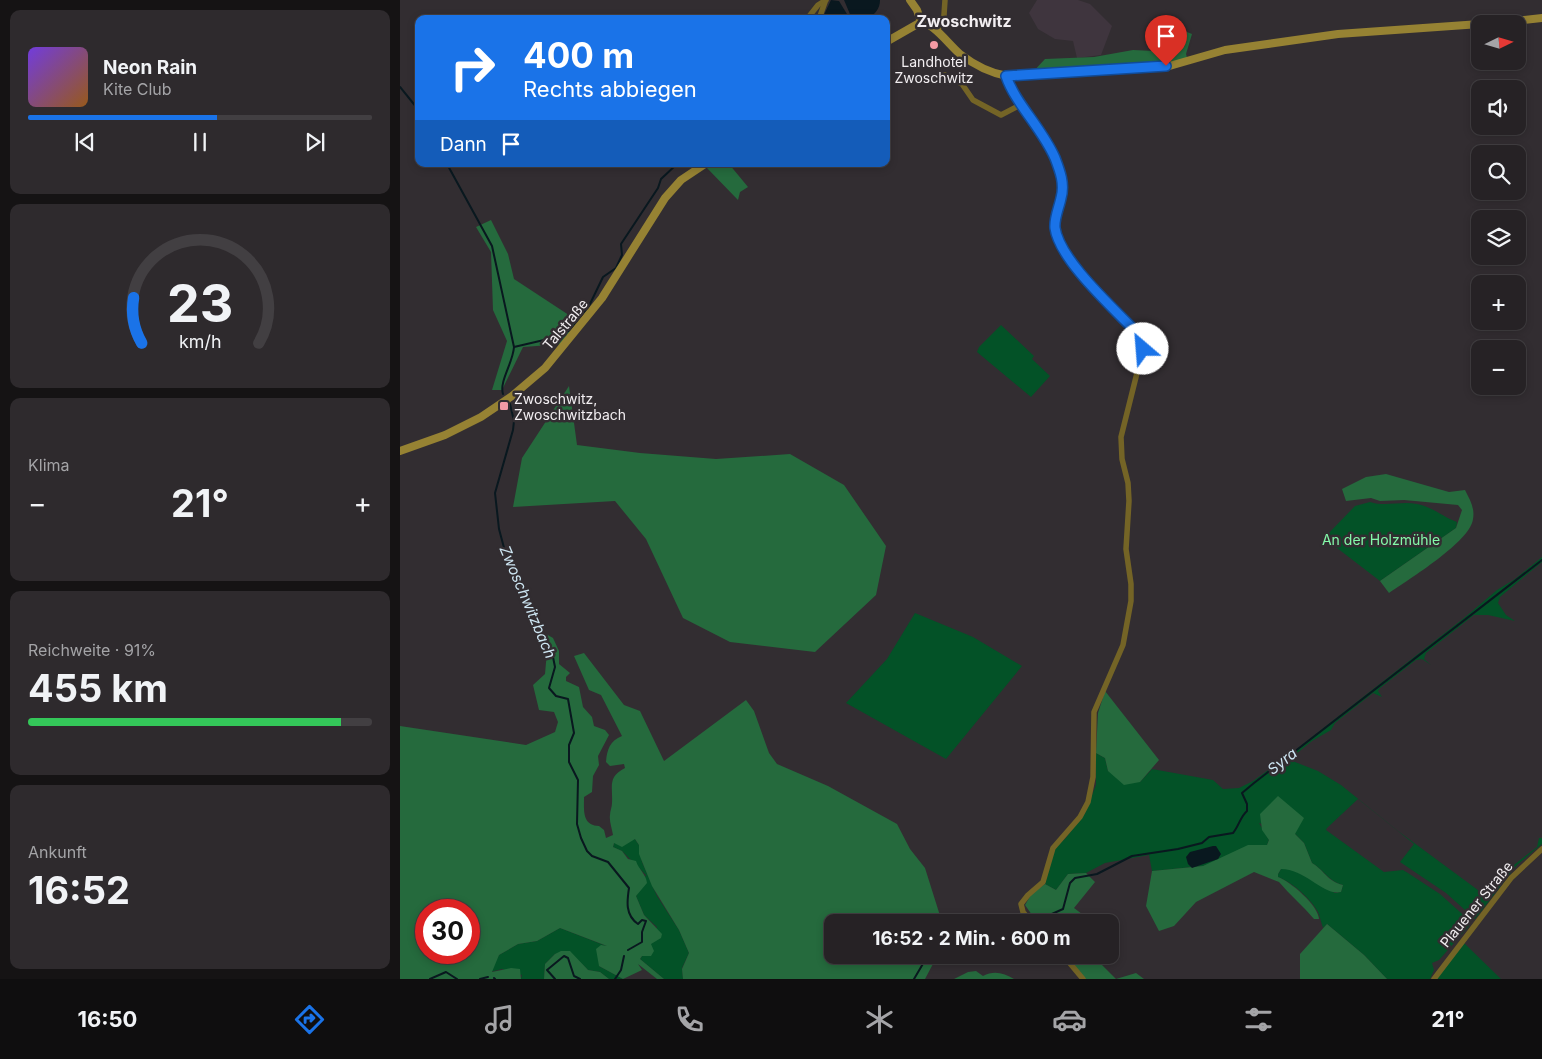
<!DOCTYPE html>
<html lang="de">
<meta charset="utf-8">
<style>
:root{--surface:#262225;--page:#2e2a2d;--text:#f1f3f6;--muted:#a4a4a7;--line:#423f42;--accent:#1a73e8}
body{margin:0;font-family:Inter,sans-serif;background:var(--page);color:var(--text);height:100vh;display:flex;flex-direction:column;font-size:19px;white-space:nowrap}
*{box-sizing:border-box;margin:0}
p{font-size:16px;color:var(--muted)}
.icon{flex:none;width:28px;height:28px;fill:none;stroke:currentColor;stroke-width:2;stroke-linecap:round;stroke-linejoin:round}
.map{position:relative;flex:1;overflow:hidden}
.sheet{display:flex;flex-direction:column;gap:10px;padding:10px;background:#151314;width:400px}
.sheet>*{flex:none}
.guide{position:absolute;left:15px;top:15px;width:475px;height:152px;border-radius:10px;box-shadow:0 2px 8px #0003,0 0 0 1px var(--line);background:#1a73e8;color:#fff;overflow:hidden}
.needle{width:32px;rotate:85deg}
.fabs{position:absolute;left:1071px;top:15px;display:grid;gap:10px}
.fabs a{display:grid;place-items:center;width:55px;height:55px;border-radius:10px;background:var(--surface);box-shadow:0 2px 8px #0003,0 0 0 1px var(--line);font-size:25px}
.speed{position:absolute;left:15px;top:899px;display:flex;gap:10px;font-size:25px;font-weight:700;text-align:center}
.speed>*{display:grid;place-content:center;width:65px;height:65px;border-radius:50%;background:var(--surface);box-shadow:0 2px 8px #0003,0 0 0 1px var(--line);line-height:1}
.speed .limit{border:8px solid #d22;background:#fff;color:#111}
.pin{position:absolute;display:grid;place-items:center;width:42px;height:42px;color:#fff;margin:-51px -21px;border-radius:50% 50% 50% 0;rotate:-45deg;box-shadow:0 0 5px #0007}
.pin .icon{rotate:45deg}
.me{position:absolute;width:55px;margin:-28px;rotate:333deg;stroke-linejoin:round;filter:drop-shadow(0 0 4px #0008)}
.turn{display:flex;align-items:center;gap:18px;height:105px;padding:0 25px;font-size:22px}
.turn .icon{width:65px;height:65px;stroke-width:2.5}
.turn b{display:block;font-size:35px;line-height:42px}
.then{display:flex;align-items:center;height:48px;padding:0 25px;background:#0003;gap:10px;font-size:19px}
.big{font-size:38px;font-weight:700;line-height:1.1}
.sheet .widget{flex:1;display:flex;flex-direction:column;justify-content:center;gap:8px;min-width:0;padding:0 18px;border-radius:10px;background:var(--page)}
.sheet .dial{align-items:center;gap:0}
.dial svg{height:130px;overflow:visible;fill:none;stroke:var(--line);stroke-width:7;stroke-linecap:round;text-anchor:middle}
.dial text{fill:var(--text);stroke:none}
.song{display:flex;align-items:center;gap:15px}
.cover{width:60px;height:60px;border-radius:8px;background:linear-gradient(135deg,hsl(260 70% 55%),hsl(30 70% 35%))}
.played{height:5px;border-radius:2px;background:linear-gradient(90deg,var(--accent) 55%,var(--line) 55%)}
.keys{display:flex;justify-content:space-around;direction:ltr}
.heat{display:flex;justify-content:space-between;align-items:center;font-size:28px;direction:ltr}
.charge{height:8px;border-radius:4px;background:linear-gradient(90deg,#34c759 91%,var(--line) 0)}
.trip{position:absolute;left:424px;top:914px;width:295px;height:50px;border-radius:10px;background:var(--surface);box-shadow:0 2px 8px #0003,0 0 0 1px var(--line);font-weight:700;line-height:50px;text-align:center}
.tab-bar{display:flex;height:80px;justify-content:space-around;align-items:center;background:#0f0e0f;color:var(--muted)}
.tab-bar .icon{width:35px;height:35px}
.tab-bar .selected{color:var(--accent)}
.tab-bar b{font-size:22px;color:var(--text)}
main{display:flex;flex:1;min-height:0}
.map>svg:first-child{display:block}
.built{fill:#3f353e}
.green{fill:#035227}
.forest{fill:#256a3d;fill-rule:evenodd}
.water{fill:#09181f}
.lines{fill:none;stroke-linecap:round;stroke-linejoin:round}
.stream{stroke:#09181f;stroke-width:2}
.street{stroke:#746426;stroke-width:5.5}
.secondary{stroke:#968233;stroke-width:8}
.route-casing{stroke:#114b97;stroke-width:12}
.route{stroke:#1a73e8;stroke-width:9}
.poi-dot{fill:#f49aa4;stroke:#322d31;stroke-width:2}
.labels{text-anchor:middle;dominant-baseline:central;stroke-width:5;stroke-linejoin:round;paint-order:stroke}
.poi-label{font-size:14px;fill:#f2eef1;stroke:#322d31}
.street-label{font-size:14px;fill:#f2eef1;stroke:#322d31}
.park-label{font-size:14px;fill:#84f9a9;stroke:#322d31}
.water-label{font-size:15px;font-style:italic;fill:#cee6f3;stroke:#322d31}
.quarter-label{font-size:16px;font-weight:bold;fill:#f2eef1;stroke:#322d31}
</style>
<main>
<section class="sheet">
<div class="widget">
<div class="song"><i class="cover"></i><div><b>Neon Rain</b><p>Kite Club</p></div></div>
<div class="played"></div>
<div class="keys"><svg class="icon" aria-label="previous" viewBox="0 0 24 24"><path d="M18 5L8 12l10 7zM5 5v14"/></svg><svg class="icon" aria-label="pause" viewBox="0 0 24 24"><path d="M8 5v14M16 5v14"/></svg><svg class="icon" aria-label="next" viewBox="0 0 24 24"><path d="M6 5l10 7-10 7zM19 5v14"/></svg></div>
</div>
<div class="widget dial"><svg viewBox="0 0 100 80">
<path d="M14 69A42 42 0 1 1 86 69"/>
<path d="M14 69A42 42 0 0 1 9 41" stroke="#1a73e8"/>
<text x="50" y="56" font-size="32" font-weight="700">23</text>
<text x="50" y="72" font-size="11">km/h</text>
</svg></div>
<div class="widget"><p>Klima</p>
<div class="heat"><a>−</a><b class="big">21°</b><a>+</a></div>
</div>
<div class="widget"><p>Reichweite · 91%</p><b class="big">455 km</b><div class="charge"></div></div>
<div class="widget"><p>Ankunft</p><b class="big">16:52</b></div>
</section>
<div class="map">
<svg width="1142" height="979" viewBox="0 0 1142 979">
<rect width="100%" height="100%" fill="#322d31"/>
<!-- built -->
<polygon class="built" points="637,0 678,0 690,4 712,26 701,55 677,58 673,41 655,39 638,29 629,13"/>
<!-- green -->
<g class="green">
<polygon points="601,325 634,356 632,359 650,376 631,397 577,352 579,347"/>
<path d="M970,502C985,507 1001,501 1017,504C1033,507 1043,517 1057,522L1056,528L980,581L924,538L955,506Z"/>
<path d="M1142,557V562L1100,597L1098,603L1106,615L1115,621L1088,615H1074L1026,653L1024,659L1031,665L1022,659L1016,660L980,688L978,691L982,697L973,693L935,723L931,730L912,741L891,758L895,762L918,771L941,785L998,831L1086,896L1091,895L1110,868L1137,847L1139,838H1142V844L1117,865L1075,919L1046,893L1000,862L1014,844L958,799L927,828L926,830L984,872L1003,870L1008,873L1040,894L1070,921L1069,926L1039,960L1032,963L1034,970L1030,979H987L964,955L927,924L923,928C921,922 920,917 918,912C911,899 892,882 878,877V874L881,869H892L935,893L941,892L943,885C929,882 924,870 912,863L904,843L895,834L859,823L869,840L867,845L860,846L803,866L752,871L749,855L705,863L686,873L668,874L656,890L645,884L656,845L665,839L685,813L696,785V753L705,758L708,771L740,782L752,769L813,780L823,789L839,788L853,781L889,755L1064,618L1097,590L1115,579Z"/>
<polygon points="515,613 573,637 622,666 546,759 446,703 487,659"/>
<polygon points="235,839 239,845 242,862 257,896 279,930 289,953 282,968 283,979 264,979 240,959 253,941 257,927 244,915 236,896 246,875 222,851 213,847 214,843"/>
<polygon points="160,928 209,947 199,966 223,979 209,979 200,972 188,970 169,951 155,954 145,964 144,979 121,979 122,975 102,969 90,972 99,955 118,944 137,941"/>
<polygon points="1063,942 1101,979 1036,979"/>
</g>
<!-- forest -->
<g class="forest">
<polygon points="777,28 792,34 786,54 788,61 766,67 631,74 645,59 694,57 733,50 754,51"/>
<polygon points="311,164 329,164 348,187 340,192 338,200 306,167"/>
<polygon points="91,220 108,254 114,279 181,323 164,344 123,347 102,390 92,390 107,341 93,310 91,252 76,227"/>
<polygon points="169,386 177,445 240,453 316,459 390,454 444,485 486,546 476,595 415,652 330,642 283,618 246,539 215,501 113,507 122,458"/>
<path d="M986,474L1049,492L1065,490C1070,500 1075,508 1073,519C1071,541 1008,580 989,593L980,581L1056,528L1062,510L1058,505L1004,500L980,501L971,498L946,501L942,489L966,477Z"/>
<path d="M146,634L153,638L159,651V664L170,673L166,677V681L179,687L183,707L192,717L194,726L205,730L209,735L198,756L199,765L193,776L192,792L184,797C184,811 182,825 199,826L204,830L206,838L213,835C212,829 209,821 210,815C210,811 212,807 212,803C213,787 207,777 225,768L224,764L210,766L206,762C207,749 210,741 222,736L201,695L189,690L174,656L184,653L224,705L240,711L264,761L346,700L354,711L369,753L377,764L428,786L497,824L510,849L525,868L542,922H432V955H546L534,962L525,979H283L282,969L289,953L279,930L252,886L239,854V845L235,839L222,847L214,843L213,847L222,851L228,859L236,861C239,870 246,874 247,883L236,896L244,915L262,934L261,938L251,944L254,951L251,956H242L240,959L264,979H257L238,964L242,970L223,979L199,966L196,949L201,945L207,946L160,928L137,941L118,944L99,955L92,972L111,968L120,969L121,979H0V726L126,745L155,732L158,722L154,712L139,710L133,685L145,674L147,651L142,637ZM26,910H69V952H26Z"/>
<polygon points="705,691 759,760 740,782 724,785 708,771 705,758 696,753 698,713"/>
<path d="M878,796L904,818L895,834L904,843L912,863C925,871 927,881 943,885L941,892C923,896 906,869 881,869L878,874V877C890,881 919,906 919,919H914C903,906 890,895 879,882L854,872L796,902L774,926L759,931L746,906L752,871L803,866L848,845H867L869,840L862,830L860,814Z"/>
<polygon points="686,873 695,882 674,908 690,920 689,922 637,922 625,905 632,893 645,884 656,890 668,874"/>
<polygon points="927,924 964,955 987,979 900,979 900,954"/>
<polygon points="161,951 170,951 188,970 200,972 209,979 144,979 145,964 155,954"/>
<polygon points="666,955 693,956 716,979 736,973 744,979 684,979"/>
<path d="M576,971L583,976C594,970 604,973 614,979H554L568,972Z"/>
</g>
<!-- water -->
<g class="water">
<polygon points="431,0 439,1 450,19 422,19"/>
<path d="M444,0H480C480,9 475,13 469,19H452Z"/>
<polygon points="813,846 816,846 821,854 818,859 792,868 788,864 786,857 790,852"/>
</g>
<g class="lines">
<!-- stream -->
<g class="stream">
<polyline points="0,87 17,108"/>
<polyline points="47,164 92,246 114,347"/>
<path d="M103,394C99,381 113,363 114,347L144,340L171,330L189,306L203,277L216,268L222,255L221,244L258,188L261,179L277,164"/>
<path d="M110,404L114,421L113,430L95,493L99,529L107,559L125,588L153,657L155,667L149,688L156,696L168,699L174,733L169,745V762L178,780L177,824L181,838L187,851L192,856L208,862L229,888C227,901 225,915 238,924L242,920L246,921L242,932V942L228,950"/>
<path d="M634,922L663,909L670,883L675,878L697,874L732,856L778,849L802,843L809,837L833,833C839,826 840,817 847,811V804L842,793L854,783L1142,560"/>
<polyline points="528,961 534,960 537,955"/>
<polyline points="94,978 95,979"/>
<polyline points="30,979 46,972 57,979"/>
<polyline points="80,979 88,977"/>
<polyline points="155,979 147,970 164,956 168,958 174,976 180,979"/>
<polyline points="215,979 221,970 224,956"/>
<polyline points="514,979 524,962"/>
</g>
<!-- street -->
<g class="street">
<polyline points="407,19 418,5 426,0"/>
<polyline points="419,19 425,2"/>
<polyline points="537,32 544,15 545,0"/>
<polyline points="545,75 562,84 573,100 601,115 622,104"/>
<polyline points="607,76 614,92 644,134 661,173 662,196 655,226 658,242 684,276 742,338 743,349 721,437 722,459 728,483 729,501 726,549 731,584 731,601 723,645 694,712 693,777 688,802 680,817 653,848 643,882 628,895 621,904 623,912 631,922"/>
<polyline points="663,955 683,979"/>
<polyline points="1034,979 1111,878 1142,849"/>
</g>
<!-- secondary -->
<g class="secondary">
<polyline points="510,0 517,10 521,22"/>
<path d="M521,22C533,22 550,46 560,54C573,64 590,73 607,76L766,67L825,50L938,34L1080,24"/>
<polyline points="1087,24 1142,18"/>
<polyline points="486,42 521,22"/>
<polyline points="0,451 45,435 81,417 112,396 145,368 202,298 265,198 281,180 305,164"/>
</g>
</g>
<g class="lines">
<!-- route casing -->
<g class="route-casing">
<path id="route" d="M743,349L742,338C718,312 660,262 655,228C654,218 659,208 661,198C665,184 660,171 655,158C642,128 615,103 606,76L766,66"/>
</g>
<!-- route -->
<use href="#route" class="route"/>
</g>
<!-- markers -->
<g class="poi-dot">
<circle cx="534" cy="45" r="5"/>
<rect x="99" y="401" width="10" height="10" rx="2.5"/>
</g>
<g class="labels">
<!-- poi labels -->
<g class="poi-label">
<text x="534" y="61">Landhotel<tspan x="534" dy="16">Zwoschwitz</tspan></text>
<text x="114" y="398" text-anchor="start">Zwoschwitz,<tspan x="114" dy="16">Zwoschwitzbach</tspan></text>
</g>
<!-- street labels -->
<g class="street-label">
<text transform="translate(165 324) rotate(-50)">Talstraße</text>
<text transform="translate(1076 904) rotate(-51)">Plauener Straße</text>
</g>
<!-- park labels -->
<g class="park-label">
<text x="981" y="539">An der Holzmühle</text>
</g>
<!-- water labels -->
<g class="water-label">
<text transform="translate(128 602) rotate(67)">Zwoschwitzbach</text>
<text transform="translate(882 761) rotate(-38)">Syra</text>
</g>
<!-- quarter labels -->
<g class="quarter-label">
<text x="564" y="21">Zwoschwitz</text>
</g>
</g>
</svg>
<div class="fabs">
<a><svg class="needle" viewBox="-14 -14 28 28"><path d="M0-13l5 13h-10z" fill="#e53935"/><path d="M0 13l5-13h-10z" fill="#a4a4a7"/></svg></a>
<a><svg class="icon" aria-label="sound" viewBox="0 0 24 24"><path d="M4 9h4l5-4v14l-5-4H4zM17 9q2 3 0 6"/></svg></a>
<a><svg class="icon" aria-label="search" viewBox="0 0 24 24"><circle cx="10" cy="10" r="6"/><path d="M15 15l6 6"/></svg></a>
<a><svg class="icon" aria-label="layers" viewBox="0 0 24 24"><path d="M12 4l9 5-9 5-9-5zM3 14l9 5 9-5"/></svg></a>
<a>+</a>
<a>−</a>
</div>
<div class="speed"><div class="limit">30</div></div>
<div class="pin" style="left:766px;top:66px;background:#d93025"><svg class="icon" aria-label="arrive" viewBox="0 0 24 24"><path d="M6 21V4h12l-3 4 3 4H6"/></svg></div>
<svg class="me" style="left:743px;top:349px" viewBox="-20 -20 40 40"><circle r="19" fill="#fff"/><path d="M0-13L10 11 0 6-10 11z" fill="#1a73e8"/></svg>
<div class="trip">16:52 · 2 Min. · 600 m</div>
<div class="guide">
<div class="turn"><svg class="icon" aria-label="right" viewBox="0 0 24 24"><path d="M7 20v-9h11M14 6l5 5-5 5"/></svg><div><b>400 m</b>Rechts abbiegen</div></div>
<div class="then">Dann<svg class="icon" aria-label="arrive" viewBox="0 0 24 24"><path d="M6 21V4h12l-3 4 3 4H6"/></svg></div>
</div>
</div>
</main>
<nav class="tab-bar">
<b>16:50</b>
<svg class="icon selected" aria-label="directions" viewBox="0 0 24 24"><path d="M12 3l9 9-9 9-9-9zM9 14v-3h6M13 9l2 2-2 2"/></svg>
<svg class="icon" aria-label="music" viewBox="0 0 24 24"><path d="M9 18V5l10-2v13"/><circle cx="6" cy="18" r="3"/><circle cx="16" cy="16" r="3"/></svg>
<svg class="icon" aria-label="phone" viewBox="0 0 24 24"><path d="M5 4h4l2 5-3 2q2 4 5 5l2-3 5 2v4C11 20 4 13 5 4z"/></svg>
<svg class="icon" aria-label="climate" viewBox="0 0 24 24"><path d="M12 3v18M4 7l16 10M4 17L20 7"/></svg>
<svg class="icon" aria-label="car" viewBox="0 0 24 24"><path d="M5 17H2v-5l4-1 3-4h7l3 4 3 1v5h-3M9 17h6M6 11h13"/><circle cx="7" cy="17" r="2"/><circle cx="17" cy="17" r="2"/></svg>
<svg class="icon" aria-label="filters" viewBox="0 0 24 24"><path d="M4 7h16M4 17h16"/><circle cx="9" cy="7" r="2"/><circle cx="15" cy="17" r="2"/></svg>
<b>21°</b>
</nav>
